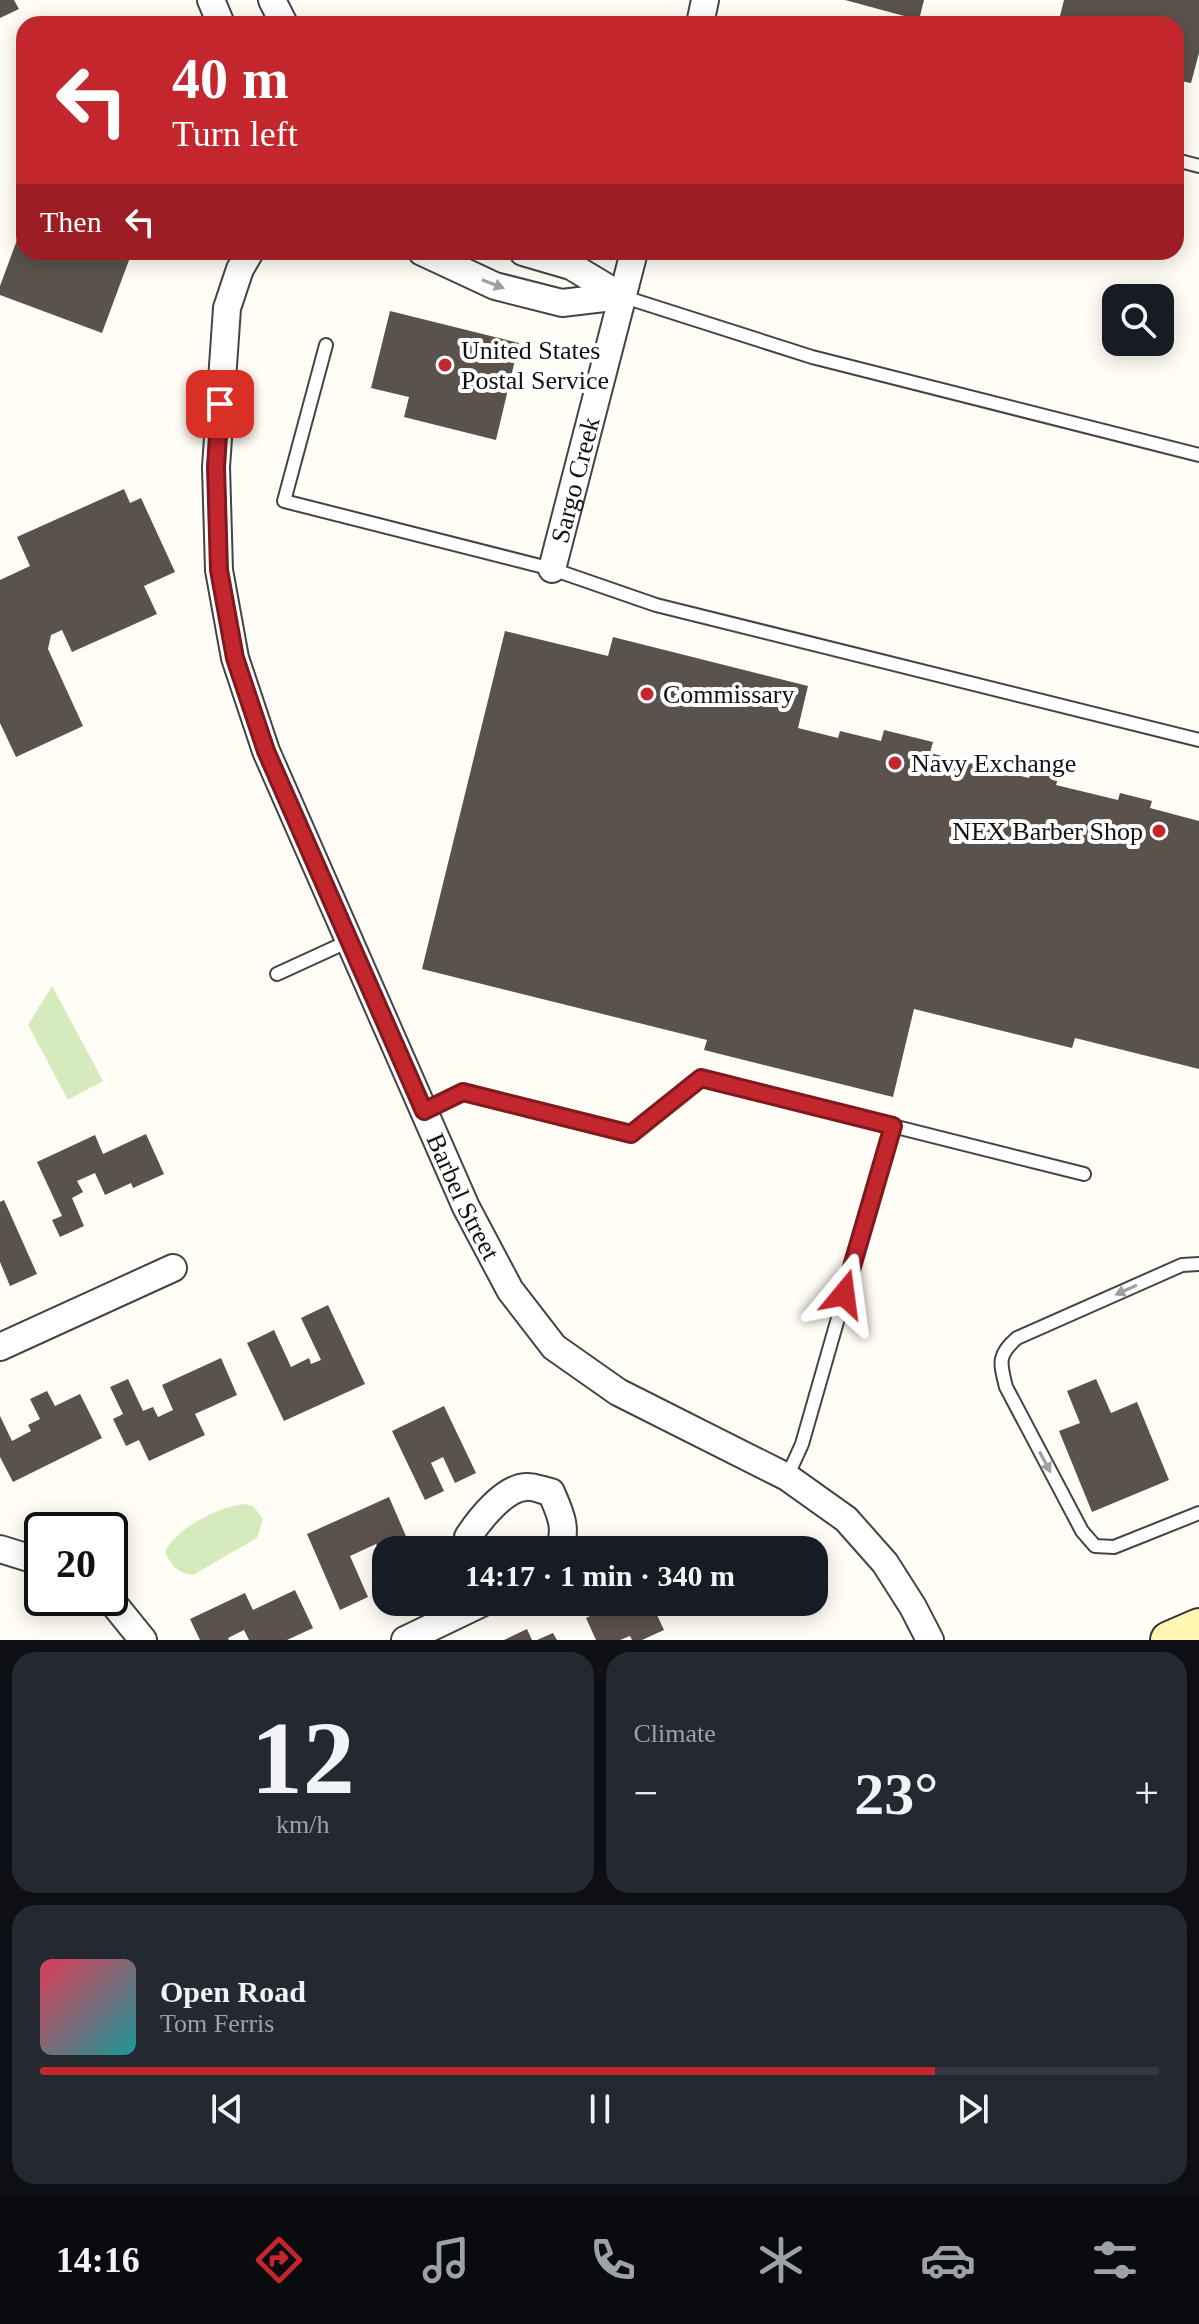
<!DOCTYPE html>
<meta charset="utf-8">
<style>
:root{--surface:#171b24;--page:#242831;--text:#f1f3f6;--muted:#9ea1a6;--line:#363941;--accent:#c4262e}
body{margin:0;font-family:Georgia,serif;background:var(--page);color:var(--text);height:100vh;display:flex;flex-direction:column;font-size:30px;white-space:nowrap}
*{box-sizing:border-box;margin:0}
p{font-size:26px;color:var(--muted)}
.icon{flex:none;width:44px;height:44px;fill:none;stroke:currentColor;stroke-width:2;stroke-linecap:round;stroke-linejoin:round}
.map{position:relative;height:1640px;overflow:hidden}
.drawer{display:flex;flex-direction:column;gap:12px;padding:12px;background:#0d0f14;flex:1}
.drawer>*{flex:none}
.hud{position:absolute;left:16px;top:16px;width:1168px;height:244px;border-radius:24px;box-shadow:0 4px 20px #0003;background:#c4262e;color:#fff;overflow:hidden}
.fabs{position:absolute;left:1102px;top:284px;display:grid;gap:16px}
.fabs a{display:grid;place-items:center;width:72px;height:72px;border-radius:16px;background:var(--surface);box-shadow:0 4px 20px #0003;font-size:40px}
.speed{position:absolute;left:24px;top:1512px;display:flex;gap:16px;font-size:40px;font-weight:700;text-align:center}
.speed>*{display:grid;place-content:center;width:104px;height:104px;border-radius:50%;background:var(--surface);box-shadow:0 4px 20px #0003;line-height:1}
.speed .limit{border:4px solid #111;border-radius:12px;background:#fff;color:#111}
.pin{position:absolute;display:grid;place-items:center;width:68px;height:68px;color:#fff;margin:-34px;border-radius:16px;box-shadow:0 4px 12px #0006}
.me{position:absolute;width:88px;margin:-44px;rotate:16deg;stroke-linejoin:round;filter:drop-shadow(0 0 6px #0008)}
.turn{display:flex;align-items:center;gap:28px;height:168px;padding:0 24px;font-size:36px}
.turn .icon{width:104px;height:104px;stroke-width:2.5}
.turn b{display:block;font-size:56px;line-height:68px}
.then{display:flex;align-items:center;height:76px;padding:0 24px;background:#0003;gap:16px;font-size:30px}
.big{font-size:60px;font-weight:800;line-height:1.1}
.drawer .card{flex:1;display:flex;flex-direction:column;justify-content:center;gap:12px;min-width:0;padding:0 28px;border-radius:24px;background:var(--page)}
.drawer .dial{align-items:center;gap:0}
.dial b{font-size:104px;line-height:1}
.song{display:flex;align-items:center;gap:24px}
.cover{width:96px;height:96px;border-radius:12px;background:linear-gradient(135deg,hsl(350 70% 55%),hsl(180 70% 35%))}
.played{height:8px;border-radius:4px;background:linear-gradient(90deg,var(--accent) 80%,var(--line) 80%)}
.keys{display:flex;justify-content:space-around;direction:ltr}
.heat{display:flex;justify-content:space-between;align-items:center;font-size:44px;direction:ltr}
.drawer .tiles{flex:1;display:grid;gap:12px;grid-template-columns:1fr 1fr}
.card:last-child{grid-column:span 2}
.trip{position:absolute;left:372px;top:1536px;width:456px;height:80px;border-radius:24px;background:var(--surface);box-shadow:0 4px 20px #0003;font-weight:800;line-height:80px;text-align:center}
.menu{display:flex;height:128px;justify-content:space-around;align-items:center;background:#090b0e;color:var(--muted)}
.menu .icon{width:56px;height:56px}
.menu .current{color:var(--accent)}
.menu b{font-size:36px;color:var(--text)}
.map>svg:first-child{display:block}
.green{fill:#d5ebbd}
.building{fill:#5a524d}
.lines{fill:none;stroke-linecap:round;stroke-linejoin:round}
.lane-casing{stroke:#444;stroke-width:16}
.street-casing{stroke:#444;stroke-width:30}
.secondary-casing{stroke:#333;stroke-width:40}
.lane{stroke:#fff;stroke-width:12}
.street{stroke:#fff;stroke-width:26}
.secondary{stroke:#fff6b0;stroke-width:36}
.oneway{fill:#a0a0a0}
.route-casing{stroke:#7f191e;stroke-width:20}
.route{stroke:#c4262e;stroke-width:14}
.poi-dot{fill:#c4262e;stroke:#fff;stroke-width:3}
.labels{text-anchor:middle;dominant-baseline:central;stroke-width:8;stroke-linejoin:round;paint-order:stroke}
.poi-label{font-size:26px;fill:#111;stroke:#fff;text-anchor:start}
.street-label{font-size:26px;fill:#111;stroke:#fff}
</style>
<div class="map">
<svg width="1199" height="1640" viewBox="0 0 1199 1640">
<rect width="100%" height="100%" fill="#fffdf5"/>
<!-- green -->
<g class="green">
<polygon points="52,986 103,1081 68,1100 28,1025"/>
<path d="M245,1504L253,1506L263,1519L257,1538L193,1575C177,1573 172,1566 165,1552C176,1528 220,1506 245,1504Z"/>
</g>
<!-- building -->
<g class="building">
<polygon points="0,0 14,0 19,9 0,18"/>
<polygon points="845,0 924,0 919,20"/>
<polygon points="1064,0 1199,0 1199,53 1191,83 1176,80 1176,24 1058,24"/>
<polygon points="24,221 24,252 132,252 102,333 0,295 0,286"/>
<polygon points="390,311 519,343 496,440 404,417 409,397 371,388"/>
<polygon points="124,489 130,503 141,498 175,572 144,586 157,614 72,652 62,630 51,635 48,649 83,726 16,757 0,723 0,580 30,566 17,537"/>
<polygon points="505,631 608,656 613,637 808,686 798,728 838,738 840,731 881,741 884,730 933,742 930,753 1029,778 1032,768 1059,775 1056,785 1118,800 1120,793 1152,801 1150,808 1199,821 1199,1069 1075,1038 1072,1048 914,1009 893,1097 704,1050 707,1040 422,969"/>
<polygon points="146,1134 164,1174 133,1188 131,1183 105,1195 95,1173 77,1181 83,1192 72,1198 84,1226 60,1237 52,1220 62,1216 37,1162 95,1135 103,1154"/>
<polygon points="4,1200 37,1274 10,1286 0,1262 0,1202"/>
<polygon points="328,1305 365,1384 284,1421 247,1343 274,1330 291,1367 309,1358 311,1364 321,1360 301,1318"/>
<polygon points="221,1358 237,1395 195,1414 205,1435 149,1461 139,1440 126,1446 113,1419 123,1414 110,1387 128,1379 143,1411 153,1407 158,1417 173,1410 162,1385"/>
<polygon points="1096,1379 1111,1413 1137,1402 1169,1480 1092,1512 1059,1431 1080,1423 1067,1391"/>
<polygon points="47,1391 55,1406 80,1394 102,1438 13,1482 0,1457 0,1416 12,1441 31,1431 28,1425 40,1419 30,1399"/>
<polygon points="444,1406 476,1473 455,1483 443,1457 431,1463 444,1491 425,1500 392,1431"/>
<polygon points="389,1497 412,1550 386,1550 386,1565 376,1544 350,1556 368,1597 340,1610 307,1534"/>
<polygon points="295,1590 313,1628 287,1640 249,1640 244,1630 228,1638 229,1640 200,1640 190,1619 245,1593 253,1610"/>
<polygon points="620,1602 651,1602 664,1630 642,1640 632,1640 630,1636 620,1640 596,1640 586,1618"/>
<polygon points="527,1629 532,1640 504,1640"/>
<polygon points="553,1633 557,1640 537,1640"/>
</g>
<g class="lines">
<!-- lane casing -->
<g class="lane-casing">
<g id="lane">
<polyline points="1176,160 1199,166"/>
<polyline points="621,296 812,357 1199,455"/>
<polyline points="326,345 284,501 552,569 656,605 1199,740"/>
<polyline points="277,974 349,941"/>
<polyline points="424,1111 463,1092 631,1134 701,1078 1084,1174"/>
<path d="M1199,1264L1182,1265L1017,1338C997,1355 1000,1363 1006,1387L1082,1531L1095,1546L1114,1547L1199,1513"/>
<polyline points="787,1477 802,1444 893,1126"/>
</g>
</g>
<!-- street casing -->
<g class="street-casing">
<g id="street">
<polyline points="211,0 221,24"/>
<polyline points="272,0 284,24"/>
<polyline points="700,24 705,0"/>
<path id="s1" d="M250,252L240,269L227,308L216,467L219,570L235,658L266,751L466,1207L510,1290L554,1347L618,1392L787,1477L846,1519L885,1563L913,1607L930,1640"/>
<polyline points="422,252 495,286 562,303 621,296"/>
<polyline points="523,252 571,266 621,296"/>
<path id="s2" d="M552,569L634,252"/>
<polyline points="0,1347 173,1268"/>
<polyline points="0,1549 42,1562"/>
<path d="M472,1550L468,1537C479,1520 504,1488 526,1487C533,1486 544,1491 551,1492C560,1513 568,1528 559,1550"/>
<polyline points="109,1598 143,1640"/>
<polyline points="405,1640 484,1602"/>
</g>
</g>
<!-- secondary casing -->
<g class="secondary-casing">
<polyline id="secondary" points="1169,1640 1199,1627"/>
</g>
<!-- lane -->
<use href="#lane" class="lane"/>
<!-- street -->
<use href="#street" class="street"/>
<!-- secondary -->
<use href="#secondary" class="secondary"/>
</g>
<!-- one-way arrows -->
<defs><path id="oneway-solid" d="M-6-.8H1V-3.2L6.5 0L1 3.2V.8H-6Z" transform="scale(2)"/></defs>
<g class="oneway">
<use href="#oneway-solid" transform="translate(493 284) rotate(21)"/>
<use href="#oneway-solid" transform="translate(1126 1290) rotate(156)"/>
<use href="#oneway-solid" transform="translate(1045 1462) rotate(62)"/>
</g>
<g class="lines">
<!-- route casing -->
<g class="route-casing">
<polyline id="route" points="220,404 216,467 219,570 235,658 266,751 424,1111 463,1092 631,1134 701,1078 893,1126 844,1294"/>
</g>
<!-- route -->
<use href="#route" class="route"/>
</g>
<!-- markers -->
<g class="poi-dot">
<circle cx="445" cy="365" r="8"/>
<circle cx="647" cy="694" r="8"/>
<circle cx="895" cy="763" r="8"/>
<circle cx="1159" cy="831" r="8"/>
</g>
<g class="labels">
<!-- poi labels -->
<g class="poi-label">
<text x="461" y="350">United States<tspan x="461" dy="30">Postal Service</tspan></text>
<text x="663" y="694">Commissary</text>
<text x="911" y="763">Navy Exchange</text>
<text x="1143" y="831" text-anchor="end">NEX Barber Shop</text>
</g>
<!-- street labels -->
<g class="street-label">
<text stroke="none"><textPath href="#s2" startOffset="92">Sargo Creek</textPath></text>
<text stroke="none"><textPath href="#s1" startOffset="998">Barbel Street</textPath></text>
</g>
</g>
</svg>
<div class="fabs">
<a><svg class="icon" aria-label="search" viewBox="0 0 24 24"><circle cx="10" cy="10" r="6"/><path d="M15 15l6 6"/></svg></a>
</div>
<div class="speed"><div class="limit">20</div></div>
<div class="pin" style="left:220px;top:404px;background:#d93025"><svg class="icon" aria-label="arrive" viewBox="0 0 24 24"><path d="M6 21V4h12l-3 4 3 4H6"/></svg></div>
<svg class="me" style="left:844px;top:1294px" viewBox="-20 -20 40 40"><path d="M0-17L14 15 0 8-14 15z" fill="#c4262e" stroke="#fff" stroke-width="4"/></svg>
<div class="trip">14:17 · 1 min · 340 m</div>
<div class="hud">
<div class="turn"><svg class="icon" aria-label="left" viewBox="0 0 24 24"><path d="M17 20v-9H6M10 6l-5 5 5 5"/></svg><div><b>40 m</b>Turn left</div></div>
<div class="then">Then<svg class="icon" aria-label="left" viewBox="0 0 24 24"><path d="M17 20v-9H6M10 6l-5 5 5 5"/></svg></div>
</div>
</div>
<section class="drawer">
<div class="tiles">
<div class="card dial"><b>12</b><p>km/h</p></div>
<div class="card"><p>Climate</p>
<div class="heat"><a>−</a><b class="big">23°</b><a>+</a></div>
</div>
<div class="card">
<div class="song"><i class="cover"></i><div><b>Open Road</b><p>Tom Ferris</p></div></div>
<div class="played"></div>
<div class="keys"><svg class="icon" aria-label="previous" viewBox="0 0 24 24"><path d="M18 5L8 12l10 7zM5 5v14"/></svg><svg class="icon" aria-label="pause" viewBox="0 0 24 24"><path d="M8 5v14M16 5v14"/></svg><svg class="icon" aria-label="next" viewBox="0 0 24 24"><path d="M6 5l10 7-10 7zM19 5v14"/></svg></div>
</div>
</div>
</section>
<nav class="menu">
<b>14:16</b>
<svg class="icon current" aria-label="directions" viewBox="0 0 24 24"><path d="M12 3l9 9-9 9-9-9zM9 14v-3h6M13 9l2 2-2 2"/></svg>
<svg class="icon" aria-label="music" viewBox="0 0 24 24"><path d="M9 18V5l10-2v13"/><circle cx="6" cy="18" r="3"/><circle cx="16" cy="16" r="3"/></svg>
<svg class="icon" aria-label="phone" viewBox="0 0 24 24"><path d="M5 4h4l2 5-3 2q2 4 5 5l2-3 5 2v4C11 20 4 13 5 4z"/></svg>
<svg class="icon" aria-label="climate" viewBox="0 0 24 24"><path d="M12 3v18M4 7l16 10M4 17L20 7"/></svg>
<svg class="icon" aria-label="car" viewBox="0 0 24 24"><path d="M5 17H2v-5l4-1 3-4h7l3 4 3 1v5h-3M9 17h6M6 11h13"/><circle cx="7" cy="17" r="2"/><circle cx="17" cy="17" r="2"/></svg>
<svg class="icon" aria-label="filters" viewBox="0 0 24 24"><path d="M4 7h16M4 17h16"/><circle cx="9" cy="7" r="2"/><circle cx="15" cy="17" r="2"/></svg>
</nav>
